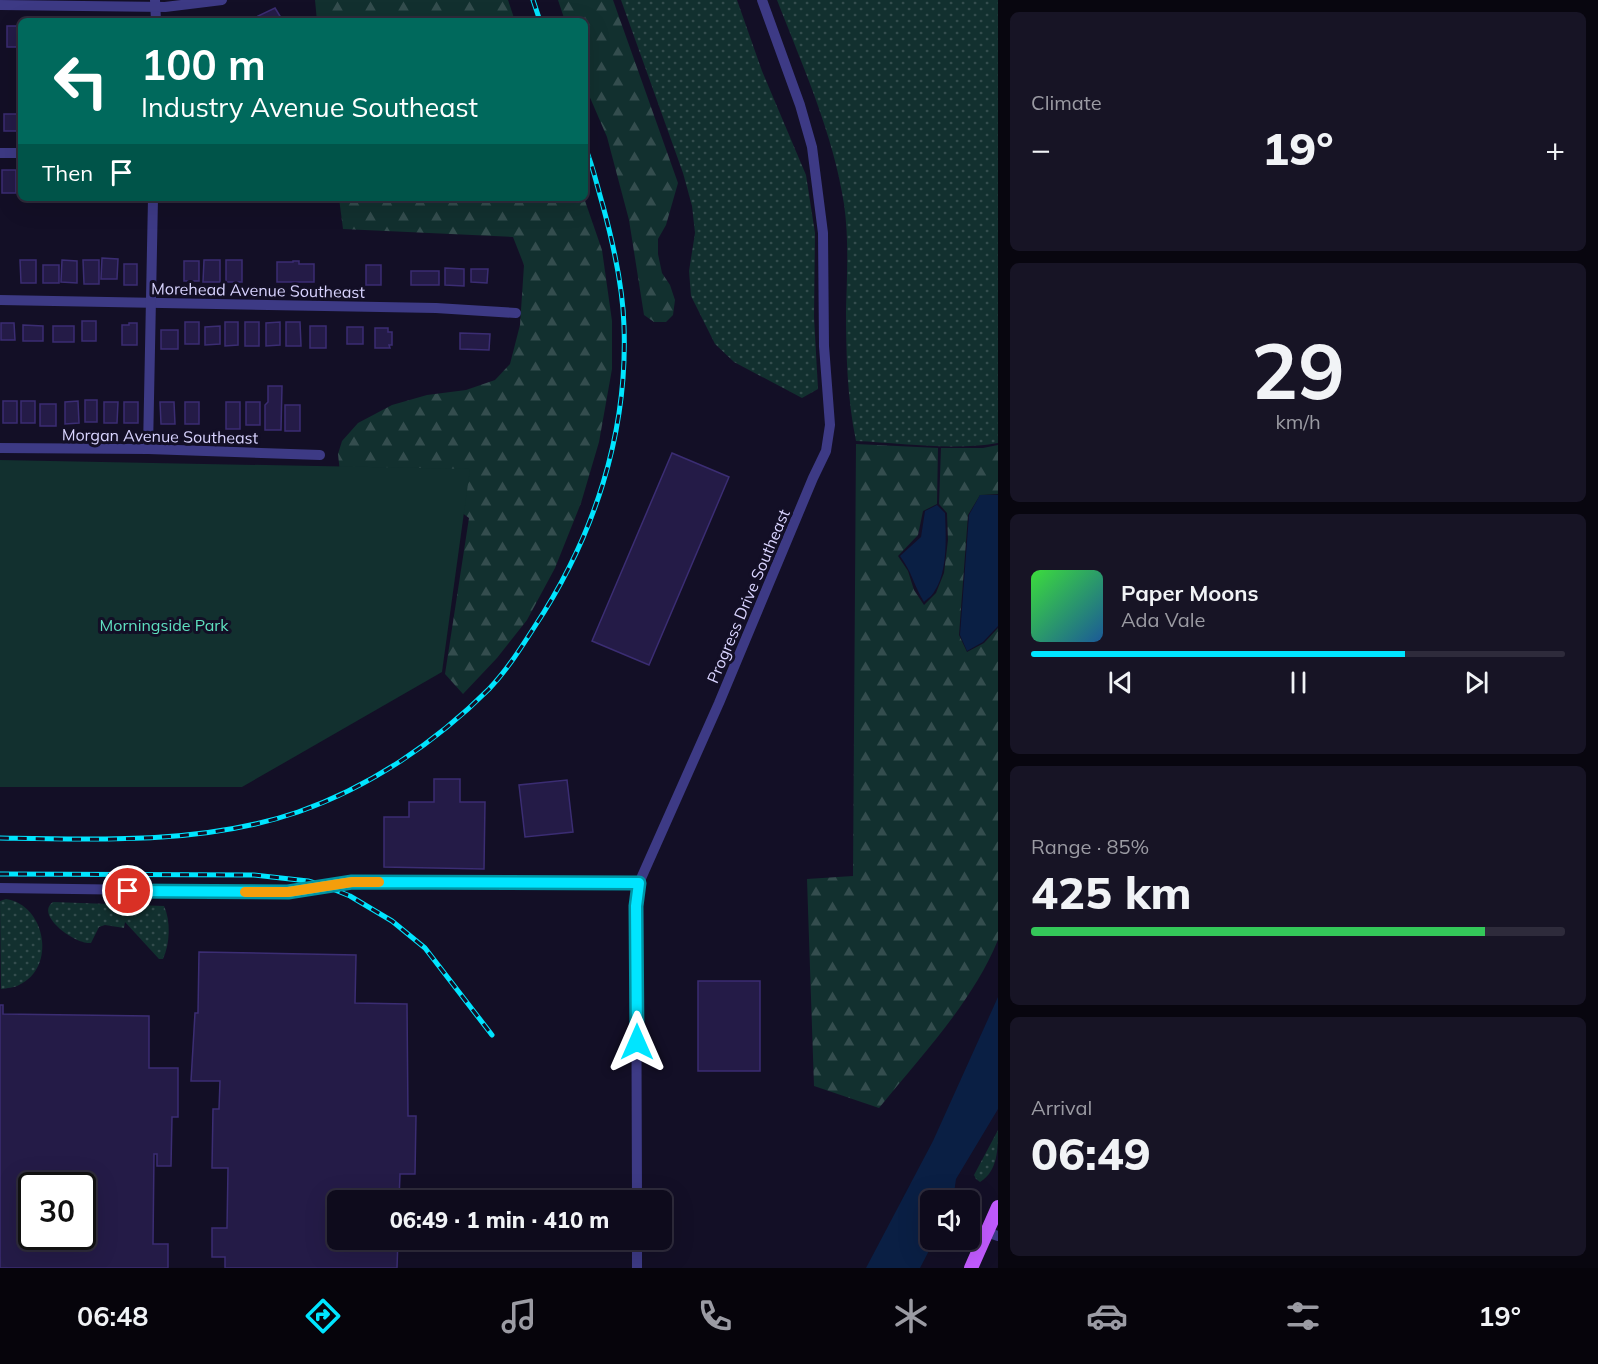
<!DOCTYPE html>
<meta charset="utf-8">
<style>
:root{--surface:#0e0b1c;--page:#171425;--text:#f1f3f6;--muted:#9b9ba3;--line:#2e2b3b;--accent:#00e5ff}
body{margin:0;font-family:Mulish,sans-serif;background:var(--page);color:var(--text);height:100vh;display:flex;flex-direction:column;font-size:22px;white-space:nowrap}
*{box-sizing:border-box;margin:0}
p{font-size:20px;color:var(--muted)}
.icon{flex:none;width:33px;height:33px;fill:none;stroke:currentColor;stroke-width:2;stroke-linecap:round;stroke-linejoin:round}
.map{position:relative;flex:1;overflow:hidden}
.drawer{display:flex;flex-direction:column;gap:12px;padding:12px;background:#08060f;width:600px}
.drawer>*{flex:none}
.top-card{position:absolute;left:18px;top:18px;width:570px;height:183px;border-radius:9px;box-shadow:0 6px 24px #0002,0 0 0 2px var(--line);background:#00695c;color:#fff;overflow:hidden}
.tools{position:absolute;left:920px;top:1190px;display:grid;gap:12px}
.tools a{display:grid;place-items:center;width:60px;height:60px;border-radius:9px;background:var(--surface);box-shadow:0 6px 24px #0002,0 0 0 2px var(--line);font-size:30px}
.speed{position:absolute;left:18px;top:1172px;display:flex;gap:12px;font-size:30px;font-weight:700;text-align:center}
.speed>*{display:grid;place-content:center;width:78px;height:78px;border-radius:50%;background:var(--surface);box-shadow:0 6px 24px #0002,0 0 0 2px var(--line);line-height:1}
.speed .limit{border:3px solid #111;border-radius:9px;background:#fff;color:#111}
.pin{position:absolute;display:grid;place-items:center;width:51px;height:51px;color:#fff;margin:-26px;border:3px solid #fff;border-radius:50%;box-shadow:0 2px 6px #0007}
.me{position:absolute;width:66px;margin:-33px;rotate:0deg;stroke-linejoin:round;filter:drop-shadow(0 0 4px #0008)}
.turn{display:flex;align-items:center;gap:21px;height:126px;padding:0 24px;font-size:27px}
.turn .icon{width:78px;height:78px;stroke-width:2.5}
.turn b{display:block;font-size:42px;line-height:51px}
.then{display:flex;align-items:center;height:57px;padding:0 24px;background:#0003;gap:12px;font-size:22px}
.big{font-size:45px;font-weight:800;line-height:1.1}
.drawer .card{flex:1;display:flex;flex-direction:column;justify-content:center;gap:9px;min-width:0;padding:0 21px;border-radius:9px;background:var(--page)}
.drawer .dial{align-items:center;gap:0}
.dial b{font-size:78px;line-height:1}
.song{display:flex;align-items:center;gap:18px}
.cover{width:72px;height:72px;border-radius:9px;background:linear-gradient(135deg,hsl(120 70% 55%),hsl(210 70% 35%))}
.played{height:6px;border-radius:3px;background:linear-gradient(90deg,var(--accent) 70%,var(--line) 70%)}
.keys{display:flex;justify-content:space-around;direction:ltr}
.heat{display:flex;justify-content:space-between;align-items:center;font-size:33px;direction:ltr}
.charge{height:9px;border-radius:4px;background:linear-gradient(90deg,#34c759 85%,var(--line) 0)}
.trip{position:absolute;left:327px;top:1190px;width:345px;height:60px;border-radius:9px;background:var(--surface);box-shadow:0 6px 24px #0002,0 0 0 2px var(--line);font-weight:800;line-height:60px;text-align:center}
.dock{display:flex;height:96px;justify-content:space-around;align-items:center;background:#06040b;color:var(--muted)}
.dock .icon{width:42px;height:42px}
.dock .on{color:var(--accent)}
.dock b{font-size:27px;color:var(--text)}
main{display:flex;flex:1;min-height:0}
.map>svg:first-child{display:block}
.grass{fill:url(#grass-dots)}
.forest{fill:url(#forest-firs)}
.green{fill:#12302f}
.water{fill:#0a1f44}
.building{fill:#241b47;stroke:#3b2d73;stroke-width:1.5;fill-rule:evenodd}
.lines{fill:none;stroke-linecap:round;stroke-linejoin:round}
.minor{stroke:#3d3a85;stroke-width:10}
.major{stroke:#c25bff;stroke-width:14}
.rail-casing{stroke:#00e5ff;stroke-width:5}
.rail{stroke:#130f26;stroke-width:3;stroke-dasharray:9;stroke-linecap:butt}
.route-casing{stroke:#0095a6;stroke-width:15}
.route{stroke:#00e5ff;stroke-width:10}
.slow{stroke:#f59e0b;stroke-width:10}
.labels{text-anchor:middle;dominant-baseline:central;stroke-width:6;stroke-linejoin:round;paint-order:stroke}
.street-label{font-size:16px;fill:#d9d4ff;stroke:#130f26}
.park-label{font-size:16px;fill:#5fe0c0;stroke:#130f26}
</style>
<main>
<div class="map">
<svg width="998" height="1268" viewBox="0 0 998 1268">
<defs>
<pattern id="grass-dots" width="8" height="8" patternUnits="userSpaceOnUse" patternTransform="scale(1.5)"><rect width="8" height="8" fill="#12302f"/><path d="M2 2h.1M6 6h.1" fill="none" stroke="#344d4e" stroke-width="1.8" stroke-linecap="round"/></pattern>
<pattern id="forest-firs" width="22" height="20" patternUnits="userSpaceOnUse" patternTransform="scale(1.5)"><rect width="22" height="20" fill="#12302f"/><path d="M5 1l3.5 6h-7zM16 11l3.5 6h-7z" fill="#344d4e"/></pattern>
</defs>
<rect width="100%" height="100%" fill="#130f26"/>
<!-- grass -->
<g class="grass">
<polygon points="621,0 737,0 762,71 806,175 815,233 814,317 818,389 802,398 734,362 715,344 691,296 689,271 695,233 692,206 683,173"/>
<path d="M777,0H998V443C952,451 902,443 856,441C847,397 846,353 846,309C847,273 849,239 844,204C833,133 803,67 777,0Z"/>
<path d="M6,899C46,905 57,968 19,985C14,988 7,988 1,989L0,901Z"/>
<path d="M53,902L164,906C171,921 170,944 163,959H159L125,922L124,928L105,925L99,927L91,943C76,945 34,915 53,902Z"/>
<path d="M998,1130C998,1148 998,1171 980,1182L976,1179L974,1175Z"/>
</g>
<!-- forest -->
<g class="forest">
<polygon points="315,0 508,0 515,21 317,21"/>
<polygon points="558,0 613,0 678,183 666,225 658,239 658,254 662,273 670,285 675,300 673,315 666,322 654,322 644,315 629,220 607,137 585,86 585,21 565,21"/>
<polygon points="339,198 584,198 602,250 612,321 612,369 599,442 581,503 555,568 527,620 497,658 463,694 445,674 469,518 450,504 340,473 338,454 342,441 358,423 392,405 427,395 466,390 495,380 510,364 520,325 524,265 513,237 343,229"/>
<path d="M856,444L938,448L937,504L923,511L918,535L898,556L908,571L914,590L924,605L936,593L944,573L948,540L947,513L939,504L941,448H983L998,445V494L980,495L968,515L959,635L967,652L984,643L998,628V940C972,1003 922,1055 879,1108L814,1086L807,879L853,876Z"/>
</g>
<!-- green -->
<polygon class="green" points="0,460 470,469 442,672 242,787 0,787"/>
<!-- water -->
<g class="water">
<polygon points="980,495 998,495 998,626 983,642 967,651 960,635 969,515"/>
<path d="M937,505L945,513C946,536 948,573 934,592C932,596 927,599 924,602C914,586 912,572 900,556L921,537L925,511Z"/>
<polygon points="998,997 998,1109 956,1179 953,1200 930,1200 930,1239 935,1239 920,1268 866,1268 933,1141"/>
</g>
<!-- building -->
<g class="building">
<polygon points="275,8 283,21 261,21 258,16"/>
<rect x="7" y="26" width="14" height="21"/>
<rect x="4" y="114" width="16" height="17"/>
<rect x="2" y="170" width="14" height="23"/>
<polygon points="102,258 118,259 117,279 101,279"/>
<polygon points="20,260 36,260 36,283 21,283"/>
<polygon points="62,260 77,261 77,283 61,282"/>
<polygon points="83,260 99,260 99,284 84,284"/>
<polygon points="204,260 220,260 220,282 203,282"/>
<rect x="226" y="260" width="16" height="22"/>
<rect x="184" y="261" width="15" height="20"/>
<polygon points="293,261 299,261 299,264 314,264 314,282 277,282 277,262 293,262"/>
<rect x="124" y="264" width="13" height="21"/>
<rect x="43" y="265" width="16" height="18"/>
<rect x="366" y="265" width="15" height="20"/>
<polygon points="445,268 464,269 464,286 445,285"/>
<polygon points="471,269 488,269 487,283 471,282"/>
<rect x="411" y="271" width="28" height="14"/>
<rect x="82" y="321" width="14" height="20"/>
<rect x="185" y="322" width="14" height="22"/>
<polygon points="225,322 238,322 238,345 225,346"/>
<rect x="245" y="322" width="14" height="24"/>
<polygon points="280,322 280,345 266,346 266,323"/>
<polygon points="286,322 300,322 301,346 286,346"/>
<polygon points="1,323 14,323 15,340 1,340"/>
<polygon points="129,323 137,323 137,345 122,345 122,325 129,325"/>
<polygon points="23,325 43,326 43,341 23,341"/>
<rect x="53" y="326" width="21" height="16"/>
<polygon points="220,326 220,344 205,345 205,327"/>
<rect x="310" y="326" width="16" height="22"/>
<rect x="347" y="327" width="16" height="17"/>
<polygon points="375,328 388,328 388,332 392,332 392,345 389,345 390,348 375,348"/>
<rect x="161" y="330" width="17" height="19"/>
<polygon points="460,333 490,334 489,350 460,349"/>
<polygon points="268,386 282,386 281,430 265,430 265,405 268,402"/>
<rect x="85" y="400" width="12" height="22"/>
<rect x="3" y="401" width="14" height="22"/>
<rect x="21" y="401" width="14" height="22"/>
<polygon points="78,401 79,423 65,424 65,402"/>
<polygon points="104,402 118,402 117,423 104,423"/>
<rect x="124" y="402" width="14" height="21"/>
<polygon points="160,402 174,402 175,424 161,424"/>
<rect x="185" y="402" width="14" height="22"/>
<rect x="226" y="402" width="14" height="27"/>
<rect x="246" y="402" width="14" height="23"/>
<rect x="40" y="404" width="16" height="22"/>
<rect x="285" y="405" width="15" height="26"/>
<polygon points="672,453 729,477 649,665 592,641"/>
<polygon points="434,779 460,779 460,802 485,802 484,869 384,867 384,817 409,817 409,802 434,802"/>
<polygon points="567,780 573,832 525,837 519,785"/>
<polygon points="199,952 356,955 355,1003 407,1004 408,1116 416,1116 415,1174 400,1174 399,1200 338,1200 338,1239 398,1239 397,1268 225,1268 225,1257 212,1257 212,1228 227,1228 228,1168 212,1168 213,1109 219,1109 220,1081 191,1081 195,1013 198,1013"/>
<rect x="698" y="981" width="62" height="90"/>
<path d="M0,1005H3V1014L149,1016V1068H178V1117H172L171,1166H157V1154H154L153,1244H168V1268H0ZM32,1185H82V1236H32Z"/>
</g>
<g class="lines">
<!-- minor -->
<g class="minor">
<polyline points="155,0 156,21"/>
<polyline points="0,5 165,7 222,0"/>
<polyline points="0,153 21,153"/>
<polyline points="0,300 436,308 516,313"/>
<polyline points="0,448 148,449 320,455"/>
<polyline points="148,449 153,198"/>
<polyline points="0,888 287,892 352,882 639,883"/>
<polyline points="637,1200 636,906 639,883 719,703 813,478 826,451 830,425 824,346 823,233 812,147 800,105 762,0"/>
<polyline points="986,1232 998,1236"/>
<polyline points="637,1268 637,1239"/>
</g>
<!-- major -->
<polyline class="major" points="971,1268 998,1207"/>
<!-- rail casing -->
<g class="rail-casing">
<g id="rail">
<polyline points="533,0 540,21"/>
<path d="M0,838C98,840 205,844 298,812C370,787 436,742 489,689C507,670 521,648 535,626C594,537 628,433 624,326C623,288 613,243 603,206C597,186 593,166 585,147"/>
<polyline points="0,874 254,875 308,881 325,886 350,896 392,921 425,948 492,1035"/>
</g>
</g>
<!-- rail -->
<use href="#rail" class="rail"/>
</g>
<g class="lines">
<!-- route casing -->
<g class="route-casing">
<polyline id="route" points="128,891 288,892 352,882 639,883 636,906 637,1042"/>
</g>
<!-- route -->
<use href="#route" class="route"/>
<!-- slow -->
<polyline class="slow" points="245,892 288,892 352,882 379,882"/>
</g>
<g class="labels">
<!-- street labels -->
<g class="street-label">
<text transform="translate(258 290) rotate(1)">Morehead Avenue Southeast</text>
<text transform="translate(160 436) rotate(1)">Morgan Avenue Southeast</text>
<text transform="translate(748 596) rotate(-67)">Progress Drive Southeast</text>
</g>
<!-- park labels -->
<g class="park-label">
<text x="164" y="625">Morningside Park</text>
</g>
</g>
</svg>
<div class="tools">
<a><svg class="icon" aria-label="sound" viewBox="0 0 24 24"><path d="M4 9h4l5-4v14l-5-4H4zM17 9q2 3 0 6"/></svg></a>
</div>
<div class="speed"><div class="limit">30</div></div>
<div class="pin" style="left:128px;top:891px;background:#d93025"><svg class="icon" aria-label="arrive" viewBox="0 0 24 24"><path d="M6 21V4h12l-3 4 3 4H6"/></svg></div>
<svg class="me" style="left:637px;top:1042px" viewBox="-20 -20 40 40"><path d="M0-17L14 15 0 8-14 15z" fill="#00e5ff" stroke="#fff" stroke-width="4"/></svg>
<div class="trip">06:49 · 1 min · 410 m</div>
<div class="top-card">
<div class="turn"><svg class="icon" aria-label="left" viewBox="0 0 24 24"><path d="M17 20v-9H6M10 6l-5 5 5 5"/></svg><div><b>100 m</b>Industry Avenue Southeast</div></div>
<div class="then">Then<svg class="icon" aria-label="arrive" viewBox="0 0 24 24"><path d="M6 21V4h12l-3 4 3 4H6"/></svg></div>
</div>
</div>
<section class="drawer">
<div class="card"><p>Climate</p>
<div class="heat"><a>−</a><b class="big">19°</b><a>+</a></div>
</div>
<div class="card dial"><b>29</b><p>km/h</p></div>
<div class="card">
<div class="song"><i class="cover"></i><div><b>Paper Moons</b><p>Ada Vale</p></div></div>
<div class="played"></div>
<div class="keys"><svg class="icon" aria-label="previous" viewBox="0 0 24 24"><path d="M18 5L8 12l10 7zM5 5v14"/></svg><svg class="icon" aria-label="pause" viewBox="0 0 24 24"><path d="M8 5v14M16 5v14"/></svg><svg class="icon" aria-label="next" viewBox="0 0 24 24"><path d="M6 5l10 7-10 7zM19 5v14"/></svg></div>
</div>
<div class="card"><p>Range · 85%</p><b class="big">425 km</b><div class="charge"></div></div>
<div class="card"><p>Arrival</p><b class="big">06:49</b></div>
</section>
</main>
<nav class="dock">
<b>06:48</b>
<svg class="icon on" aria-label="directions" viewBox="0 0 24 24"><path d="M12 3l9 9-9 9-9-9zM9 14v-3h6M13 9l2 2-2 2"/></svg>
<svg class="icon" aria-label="music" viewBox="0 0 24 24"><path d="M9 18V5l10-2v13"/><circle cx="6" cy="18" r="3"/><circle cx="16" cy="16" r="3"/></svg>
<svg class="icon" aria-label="phone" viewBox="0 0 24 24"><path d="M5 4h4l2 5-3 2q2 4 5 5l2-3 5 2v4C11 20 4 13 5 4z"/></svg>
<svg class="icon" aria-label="climate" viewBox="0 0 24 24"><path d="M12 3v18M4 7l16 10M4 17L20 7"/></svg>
<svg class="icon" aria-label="car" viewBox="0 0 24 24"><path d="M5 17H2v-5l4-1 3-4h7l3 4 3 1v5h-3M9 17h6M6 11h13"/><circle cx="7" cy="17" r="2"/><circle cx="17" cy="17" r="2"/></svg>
<svg class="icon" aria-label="filters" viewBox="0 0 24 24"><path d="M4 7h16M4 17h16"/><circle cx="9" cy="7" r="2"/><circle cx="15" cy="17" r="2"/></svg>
<b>19°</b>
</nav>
